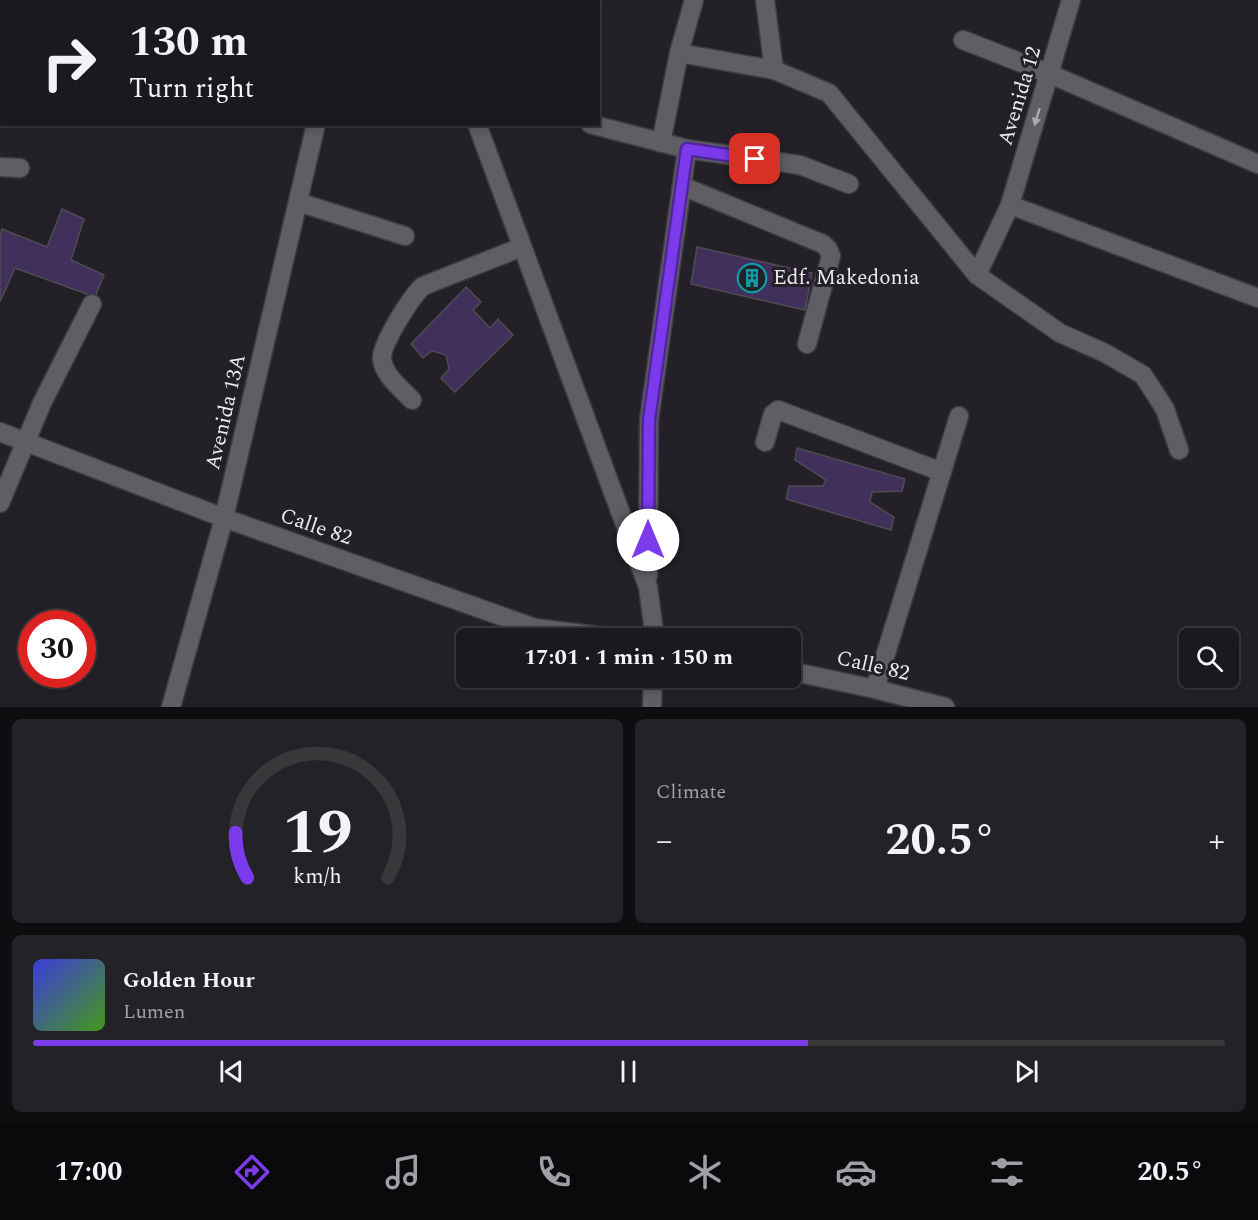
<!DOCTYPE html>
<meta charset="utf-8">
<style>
:root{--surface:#1a191d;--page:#232226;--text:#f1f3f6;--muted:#9fa0a4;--line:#38383b;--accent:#7c3aed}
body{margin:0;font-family:Spectral,serif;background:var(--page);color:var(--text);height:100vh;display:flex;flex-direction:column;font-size:22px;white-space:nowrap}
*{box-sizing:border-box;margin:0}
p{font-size:20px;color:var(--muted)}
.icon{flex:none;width:33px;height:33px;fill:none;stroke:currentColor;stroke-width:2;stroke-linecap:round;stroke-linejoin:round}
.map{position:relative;height:707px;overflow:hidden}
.drawer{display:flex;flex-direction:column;gap:12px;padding:12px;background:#0e0e10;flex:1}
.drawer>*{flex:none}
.top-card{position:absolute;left:0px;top:0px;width:600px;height:126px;box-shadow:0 3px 9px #0003,0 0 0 2px var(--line);background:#1a191d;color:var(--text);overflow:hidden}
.fabs{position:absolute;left:1179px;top:628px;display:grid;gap:12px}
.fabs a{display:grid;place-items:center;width:60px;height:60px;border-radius:9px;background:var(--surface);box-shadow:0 3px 9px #0003,0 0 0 2px var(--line);font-size:30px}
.speed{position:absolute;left:18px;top:610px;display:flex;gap:12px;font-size:30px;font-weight:700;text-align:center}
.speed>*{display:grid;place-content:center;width:78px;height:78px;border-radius:50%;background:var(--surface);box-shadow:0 3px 9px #0003,0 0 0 2px var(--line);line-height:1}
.speed .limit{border:9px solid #d22;background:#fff;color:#111}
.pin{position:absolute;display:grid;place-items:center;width:51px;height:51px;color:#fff;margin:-26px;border-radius:12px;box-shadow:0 3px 9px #0006}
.me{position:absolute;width:66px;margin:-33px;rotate:0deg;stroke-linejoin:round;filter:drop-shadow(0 0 4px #0008)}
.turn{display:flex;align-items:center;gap:21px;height:126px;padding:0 30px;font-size:27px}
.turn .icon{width:78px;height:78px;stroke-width:2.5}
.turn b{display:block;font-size:42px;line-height:51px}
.big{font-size:45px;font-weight:700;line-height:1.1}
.drawer .card{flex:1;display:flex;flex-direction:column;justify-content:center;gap:9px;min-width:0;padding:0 21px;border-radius:9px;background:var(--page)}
.drawer .dial{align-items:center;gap:0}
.dial svg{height:156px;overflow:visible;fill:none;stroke:var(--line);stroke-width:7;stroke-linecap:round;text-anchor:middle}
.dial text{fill:var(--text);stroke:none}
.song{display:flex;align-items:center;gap:18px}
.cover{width:72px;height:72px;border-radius:9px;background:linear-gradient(135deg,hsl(240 70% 55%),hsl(100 70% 35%))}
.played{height:6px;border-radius:3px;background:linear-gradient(90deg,var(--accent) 65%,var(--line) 65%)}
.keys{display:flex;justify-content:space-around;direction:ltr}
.heat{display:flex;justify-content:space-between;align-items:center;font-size:33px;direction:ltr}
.drawer .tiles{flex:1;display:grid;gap:12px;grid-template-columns:1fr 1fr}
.card:last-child{grid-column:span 2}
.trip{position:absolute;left:456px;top:628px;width:345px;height:60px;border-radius:9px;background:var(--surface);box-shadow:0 3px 9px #0003,0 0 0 2px var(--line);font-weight:700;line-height:60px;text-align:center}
.dock{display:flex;height:96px;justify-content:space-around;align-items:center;background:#0a0a0c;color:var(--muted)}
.dock .icon{width:42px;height:42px}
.dock .active{color:var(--accent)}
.dock b{font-size:27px;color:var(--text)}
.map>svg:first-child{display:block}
.building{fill:#40305b;stroke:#4e4c52;stroke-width:1.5}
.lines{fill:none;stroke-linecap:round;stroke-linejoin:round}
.minor-casing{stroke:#3d3c41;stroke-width:21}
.minor{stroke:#605e65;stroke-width:18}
.oneway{fill:#adabb1}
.route-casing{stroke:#51269a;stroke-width:15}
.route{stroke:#7c3aed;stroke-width:10}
.labels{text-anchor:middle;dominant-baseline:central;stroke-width:6;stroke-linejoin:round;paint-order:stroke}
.street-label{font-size:21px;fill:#eceaef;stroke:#232127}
.poi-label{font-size:21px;fill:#eceaef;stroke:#232127;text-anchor:start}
</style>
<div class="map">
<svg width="1258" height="707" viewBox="0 0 1258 707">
<rect width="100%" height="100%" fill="#232127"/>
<!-- building -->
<g class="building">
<polygon points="62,209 84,219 71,260 104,275 95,297 15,268 0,302 0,235 2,229 47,247"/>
<polygon points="697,247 812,273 805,310 691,284"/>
<polygon points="466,287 481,302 473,310 490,328 498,319 513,335 455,392 441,378 449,369 446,355 432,351 423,358 411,344"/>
<polygon points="797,448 905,479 902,491 872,492 870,502 894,517 891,530 786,499 789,486 823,486 826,480 795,460"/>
</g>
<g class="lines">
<!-- minor casing -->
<g class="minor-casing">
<g id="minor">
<polyline points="107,0 113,2"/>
<polyline points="765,0 774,70"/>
<polyline points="346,2 347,0"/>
<polyline points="963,40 1050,74 1258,164"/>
<polyline points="679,53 694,0"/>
<polyline points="477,124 648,587 655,639"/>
<polyline points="590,124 687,149 800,165 849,184"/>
<polyline points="661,143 679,53 774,70 829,93 977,275 1060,333 1105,353 1143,375 1165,409 1179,450"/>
<polyline points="0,167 20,168"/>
<polyline points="682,186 823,244 828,249 831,256 807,344"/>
<polyline points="298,202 405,236"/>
<polyline points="1010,205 1071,0"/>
<polyline points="977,275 1010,205 1258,298"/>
<path d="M412,400C401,388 384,376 382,359C381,344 411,297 423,286L522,247"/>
<polyline points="0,432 224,518 535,628 624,639"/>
<polyline points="765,442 773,414 778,410 942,472"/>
<polyline points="0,503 42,403 92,304"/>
<polyline points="648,576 649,420 687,149"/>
<polyline points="790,671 875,689 945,707"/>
<polyline points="875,689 959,416"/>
<polyline points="171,707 224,518 316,124"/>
<polyline points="652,707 653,678"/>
</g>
</g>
<!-- minor -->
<use href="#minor" class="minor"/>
</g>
<!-- one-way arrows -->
<defs><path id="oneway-solid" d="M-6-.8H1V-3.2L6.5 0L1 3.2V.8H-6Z" transform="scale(1.5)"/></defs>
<use class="oneway" href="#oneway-solid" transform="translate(1037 117) rotate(107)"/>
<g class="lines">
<!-- route casing -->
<g class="route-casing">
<polyline id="route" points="648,540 649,420 687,149 755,159"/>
</g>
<!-- route -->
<use href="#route" class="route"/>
</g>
<!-- icons -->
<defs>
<g id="building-ring" transform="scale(1.5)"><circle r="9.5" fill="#232127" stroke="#0f9aa8" stroke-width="1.5"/><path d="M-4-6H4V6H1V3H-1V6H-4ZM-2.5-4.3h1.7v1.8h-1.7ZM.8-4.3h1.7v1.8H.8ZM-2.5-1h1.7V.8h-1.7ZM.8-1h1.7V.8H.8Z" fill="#0f9aa8"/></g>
</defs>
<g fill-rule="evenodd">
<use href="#building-ring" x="752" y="278"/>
</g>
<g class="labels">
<!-- street labels -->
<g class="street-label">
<text transform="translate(1020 96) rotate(-73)">Avenida 12</text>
<text transform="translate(226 412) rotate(-77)">Avenida 13A</text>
<text transform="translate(316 527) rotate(19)">Calle 82</text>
<text transform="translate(873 666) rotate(13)">Calle 82</text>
</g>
<!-- poi labels -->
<g class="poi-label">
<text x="773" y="278">Edf. Makedonia</text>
</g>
</g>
</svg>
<div class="fabs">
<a><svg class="icon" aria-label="search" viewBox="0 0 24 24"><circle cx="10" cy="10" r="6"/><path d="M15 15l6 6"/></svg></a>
</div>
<div class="speed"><div class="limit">30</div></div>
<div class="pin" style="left:755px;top:159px;background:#d93025"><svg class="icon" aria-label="arrive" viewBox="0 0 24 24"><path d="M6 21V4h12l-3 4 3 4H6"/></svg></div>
<svg class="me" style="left:648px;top:540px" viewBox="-20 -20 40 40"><circle r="19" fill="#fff"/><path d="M0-13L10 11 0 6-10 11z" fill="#7c3aed"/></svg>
<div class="trip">17:01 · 1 min · 150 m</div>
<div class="top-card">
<div class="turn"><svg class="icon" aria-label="right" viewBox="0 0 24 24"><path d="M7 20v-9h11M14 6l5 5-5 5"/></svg><div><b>130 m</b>Turn right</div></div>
</div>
</div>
<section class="drawer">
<div class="tiles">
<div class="card dial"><svg viewBox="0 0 100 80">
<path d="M14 69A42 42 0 1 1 86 69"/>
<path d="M14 69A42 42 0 0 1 8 46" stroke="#7c3aed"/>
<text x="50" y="56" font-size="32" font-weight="700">19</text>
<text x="50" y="72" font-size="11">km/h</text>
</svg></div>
<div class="card"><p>Climate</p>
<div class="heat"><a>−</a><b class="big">20.5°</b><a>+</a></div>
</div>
<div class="card">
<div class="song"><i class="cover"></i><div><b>Golden Hour</b><p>Lumen</p></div></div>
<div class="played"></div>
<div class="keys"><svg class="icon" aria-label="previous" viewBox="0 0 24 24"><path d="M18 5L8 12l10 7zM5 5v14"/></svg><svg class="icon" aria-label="pause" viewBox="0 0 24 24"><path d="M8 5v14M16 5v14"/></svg><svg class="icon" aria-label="next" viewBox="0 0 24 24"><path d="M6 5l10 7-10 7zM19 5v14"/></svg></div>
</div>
</div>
</section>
<nav class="dock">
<b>17:00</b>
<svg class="icon active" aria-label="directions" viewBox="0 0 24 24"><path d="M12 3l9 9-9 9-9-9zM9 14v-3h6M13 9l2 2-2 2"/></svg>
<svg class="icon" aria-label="music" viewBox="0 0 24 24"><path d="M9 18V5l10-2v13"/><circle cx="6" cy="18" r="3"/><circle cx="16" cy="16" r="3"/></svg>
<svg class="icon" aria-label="phone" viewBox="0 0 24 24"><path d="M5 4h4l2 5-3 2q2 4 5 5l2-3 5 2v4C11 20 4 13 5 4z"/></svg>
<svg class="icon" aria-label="climate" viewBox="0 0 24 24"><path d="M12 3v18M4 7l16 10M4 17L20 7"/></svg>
<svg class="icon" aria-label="car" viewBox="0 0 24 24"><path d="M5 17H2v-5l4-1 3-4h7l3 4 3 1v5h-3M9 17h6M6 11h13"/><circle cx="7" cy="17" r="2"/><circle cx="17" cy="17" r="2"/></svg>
<svg class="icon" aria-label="filters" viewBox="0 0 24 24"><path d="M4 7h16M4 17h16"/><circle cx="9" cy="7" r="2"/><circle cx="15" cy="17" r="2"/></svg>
<b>20.5°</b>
</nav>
